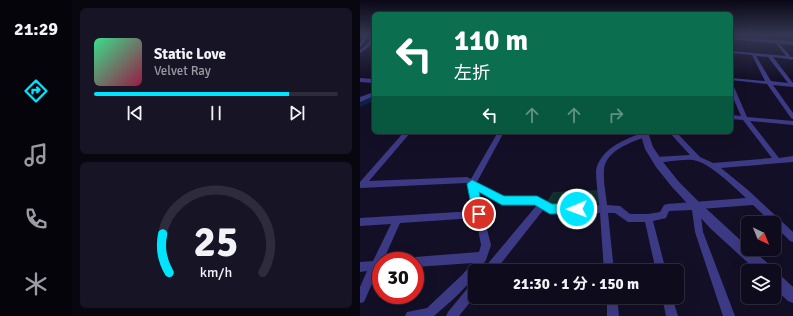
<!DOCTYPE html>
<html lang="ja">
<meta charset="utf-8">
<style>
:root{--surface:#0e0b1c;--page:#171425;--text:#f1f3f6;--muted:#9b9ba3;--line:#2e2b3b;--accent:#00e5ff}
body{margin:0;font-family:Signika,"Noto Sans JP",sans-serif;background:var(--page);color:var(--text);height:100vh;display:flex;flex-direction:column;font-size:15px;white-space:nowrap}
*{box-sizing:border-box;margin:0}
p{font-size:13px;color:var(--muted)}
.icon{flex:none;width:22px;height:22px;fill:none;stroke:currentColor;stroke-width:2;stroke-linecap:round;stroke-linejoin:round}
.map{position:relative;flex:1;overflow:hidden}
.sheet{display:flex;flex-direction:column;gap:8px;padding:8px;background:#08060f;width:288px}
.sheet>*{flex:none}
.guide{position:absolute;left:12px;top:12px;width:361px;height:122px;border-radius:6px;box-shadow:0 4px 16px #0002,0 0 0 1px var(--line);background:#0b6e4f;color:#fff;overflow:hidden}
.needle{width:26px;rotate:137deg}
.buttons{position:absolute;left:381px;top:216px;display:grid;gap:8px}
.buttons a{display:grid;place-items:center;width:40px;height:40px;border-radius:6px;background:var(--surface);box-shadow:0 4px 16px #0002,0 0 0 1px var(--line);font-size:20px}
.speed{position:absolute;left:12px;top:252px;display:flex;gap:8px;font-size:20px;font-weight:700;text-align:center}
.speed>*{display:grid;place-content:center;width:52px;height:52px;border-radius:50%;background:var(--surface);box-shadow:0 4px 16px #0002,0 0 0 1px var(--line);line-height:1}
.speed .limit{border:6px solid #d22;background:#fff;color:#111}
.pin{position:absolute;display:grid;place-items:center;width:34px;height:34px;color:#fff;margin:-17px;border:2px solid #fff;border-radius:50%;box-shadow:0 1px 4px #0007}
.me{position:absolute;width:44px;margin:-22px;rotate:269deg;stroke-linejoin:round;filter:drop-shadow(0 0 3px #0008)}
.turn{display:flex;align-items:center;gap:14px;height:84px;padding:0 16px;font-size:18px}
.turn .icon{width:52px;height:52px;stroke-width:2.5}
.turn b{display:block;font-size:28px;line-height:34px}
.lanes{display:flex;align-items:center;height:38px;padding:0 16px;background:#0003;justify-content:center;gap:20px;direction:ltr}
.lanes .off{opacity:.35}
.sheet .tile{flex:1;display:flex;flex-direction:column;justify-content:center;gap:6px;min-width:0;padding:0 14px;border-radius:6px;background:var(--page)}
.sheet .dial{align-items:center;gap:0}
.dial svg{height:104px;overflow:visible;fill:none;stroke:var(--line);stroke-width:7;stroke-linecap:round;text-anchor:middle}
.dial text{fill:var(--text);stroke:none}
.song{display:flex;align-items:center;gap:12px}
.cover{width:48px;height:48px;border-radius:6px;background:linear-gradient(135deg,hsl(150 70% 55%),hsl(340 70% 35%))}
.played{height:4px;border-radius:2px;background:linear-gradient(90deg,var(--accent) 80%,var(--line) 80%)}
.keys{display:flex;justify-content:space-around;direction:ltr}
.trip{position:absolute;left:108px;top:264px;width:216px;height:40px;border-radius:6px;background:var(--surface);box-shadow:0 4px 16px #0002,0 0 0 1px var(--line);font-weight:700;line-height:40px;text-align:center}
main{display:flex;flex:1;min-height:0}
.dock{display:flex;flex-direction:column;width:72px;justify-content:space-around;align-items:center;background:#06040b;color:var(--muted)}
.dock .icon{width:28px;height:28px}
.dock .current{color:var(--accent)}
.dock b{font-size:18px;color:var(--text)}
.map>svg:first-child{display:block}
.green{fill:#12302f}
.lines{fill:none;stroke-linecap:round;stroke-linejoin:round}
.river{fill:#0c2248;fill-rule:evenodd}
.minor{fill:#3d3a85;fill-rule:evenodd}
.tertiary{fill:#3d3a85;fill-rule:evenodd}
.route{fill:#00e5ff;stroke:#0095a6}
</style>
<main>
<nav class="dock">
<b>21:29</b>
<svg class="icon current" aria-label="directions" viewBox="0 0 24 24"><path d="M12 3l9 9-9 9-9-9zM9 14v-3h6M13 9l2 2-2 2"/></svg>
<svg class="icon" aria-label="music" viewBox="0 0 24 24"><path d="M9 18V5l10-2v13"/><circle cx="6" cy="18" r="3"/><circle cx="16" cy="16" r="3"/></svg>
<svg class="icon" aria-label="phone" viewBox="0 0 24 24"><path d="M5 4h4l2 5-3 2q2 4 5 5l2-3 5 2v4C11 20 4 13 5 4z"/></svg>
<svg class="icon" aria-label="climate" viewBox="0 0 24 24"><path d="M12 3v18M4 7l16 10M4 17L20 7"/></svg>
</nav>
<section class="sheet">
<div class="tile">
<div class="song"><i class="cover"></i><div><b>Static Love</b><p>Velvet Ray</p></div></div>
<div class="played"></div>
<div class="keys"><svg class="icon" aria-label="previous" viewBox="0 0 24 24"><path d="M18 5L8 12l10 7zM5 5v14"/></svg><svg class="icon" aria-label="pause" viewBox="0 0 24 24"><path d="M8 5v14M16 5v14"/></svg><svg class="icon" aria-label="next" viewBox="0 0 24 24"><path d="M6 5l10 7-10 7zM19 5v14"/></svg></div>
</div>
<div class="tile dial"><svg viewBox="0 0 100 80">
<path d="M14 69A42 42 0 1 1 86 69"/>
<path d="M14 69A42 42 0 0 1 9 39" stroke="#00e5ff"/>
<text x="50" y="56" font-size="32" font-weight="700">25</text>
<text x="50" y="72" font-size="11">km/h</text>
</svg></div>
</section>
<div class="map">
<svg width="433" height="316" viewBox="0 0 433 316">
<rect width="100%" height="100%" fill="#130f26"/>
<!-- green -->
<polygon class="green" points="239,190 240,203 193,207 186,203 193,192"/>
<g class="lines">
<!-- river -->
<polygon class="river" points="14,95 14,101 0,107 0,101"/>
<!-- minor -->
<g class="minor">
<polygon points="5,35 9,35 1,47 0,47 0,43"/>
<polygon points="13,35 14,39 10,46 0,53 0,50 7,44"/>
<path d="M416,40L431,57H433V59L431,60L429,59L413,57L433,83V87L413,85L433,113V119L431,118L407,84L371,80V78L405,81L392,55L371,53V51L426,56L414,41ZM396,56L408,57L428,83L411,81Z"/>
<path d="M371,85L374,87L387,117L433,121V125L390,121L419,158L433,156V162L361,168L388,190L433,232V242L430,241L414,225V223H412L393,205L340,209L343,232L375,316H363L335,232L332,210L309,211L306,218L293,221L306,271H296L285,222H268L255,213H248L254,271H244L240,213H190L184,209L135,271H124L125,267L177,205L142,203L117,190L131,245L126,260L118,271H115C115,282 83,308 74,316H45L47,312L67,308L102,275L113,263L55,267V261H51L52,259L55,257L119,252L121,245L116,218L40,223L23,261H21V270H18L4,302L0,303V287L7,271L0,272V262L13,261L31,224L0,226V218L114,211L108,184L106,183L0,188V182L44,132H51L9,181L107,177L111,179L138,132H144L117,182L143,197H177L191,205H239C238,194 236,182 236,171C238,156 253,145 265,140C271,137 280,133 286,133L287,135L286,137C271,142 245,151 244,170C243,182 246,194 247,205L260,206L270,214H288L300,212L304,205L307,204L386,198C374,187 349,162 333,160C321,159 308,162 296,163L294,162L292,160L294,158L296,157L330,155L309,132H316L340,157L353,163L412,158L383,120L371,119V115L381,116L371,93Z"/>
<polygon points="115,283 115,296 99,316 86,316 88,312 111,284"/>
<polygon points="247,297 257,297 259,316 247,316"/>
<polygon points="302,297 312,297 318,316 306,316"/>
</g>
<!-- tertiary -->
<g class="tertiary">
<polygon points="371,37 433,41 433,45 371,39"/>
<polygon points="0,78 14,79 14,83 0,82"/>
<polygon points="14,92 14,96 0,102 0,97"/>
<polygon points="280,132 288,132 293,147 303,162 319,182 339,202 388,247 388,249 391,249 411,266 412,271 397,271 351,229 312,187 296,167 285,149"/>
<polygon points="414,272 419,274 433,287 433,303 428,301 414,288"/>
</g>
</g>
<!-- sky -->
<linearGradient id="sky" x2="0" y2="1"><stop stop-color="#0a0815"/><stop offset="0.44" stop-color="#333752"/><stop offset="1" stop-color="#333752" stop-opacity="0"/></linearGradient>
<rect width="433" height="79" fill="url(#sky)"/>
<!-- route -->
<polygon class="route" points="112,180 144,196 177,196 192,204 217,204 221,205 222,209 221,212 217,213 190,214 175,205 142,205 119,192 124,214 123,217 119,219 115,217 113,214 107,184"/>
</svg>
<div class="buttons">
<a><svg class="needle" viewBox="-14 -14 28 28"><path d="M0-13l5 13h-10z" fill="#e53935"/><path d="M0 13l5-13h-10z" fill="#9b9ba3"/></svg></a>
<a><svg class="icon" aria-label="layers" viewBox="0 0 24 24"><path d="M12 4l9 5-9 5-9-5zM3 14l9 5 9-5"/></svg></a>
</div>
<div class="speed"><div class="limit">30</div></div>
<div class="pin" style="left:119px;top:214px;background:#d93025"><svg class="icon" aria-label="arrive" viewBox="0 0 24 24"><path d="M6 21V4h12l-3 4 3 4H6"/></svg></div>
<svg class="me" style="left:217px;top:209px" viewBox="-20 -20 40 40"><circle r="17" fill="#00e5ff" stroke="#fff" stroke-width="3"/><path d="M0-11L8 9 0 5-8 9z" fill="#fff"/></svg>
<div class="trip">21:30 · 1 分 · 150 m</div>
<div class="guide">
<div class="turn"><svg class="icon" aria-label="left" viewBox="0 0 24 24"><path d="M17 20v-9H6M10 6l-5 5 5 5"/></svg><div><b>110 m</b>左折</div></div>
<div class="lanes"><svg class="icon" aria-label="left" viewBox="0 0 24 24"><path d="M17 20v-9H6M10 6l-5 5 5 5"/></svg><svg class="icon off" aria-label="ahead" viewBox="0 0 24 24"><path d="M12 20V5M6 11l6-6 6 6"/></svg><svg class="icon off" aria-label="ahead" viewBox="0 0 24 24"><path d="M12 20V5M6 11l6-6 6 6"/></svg><svg class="icon off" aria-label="right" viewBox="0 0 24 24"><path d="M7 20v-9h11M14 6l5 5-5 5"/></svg></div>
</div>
</div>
</main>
